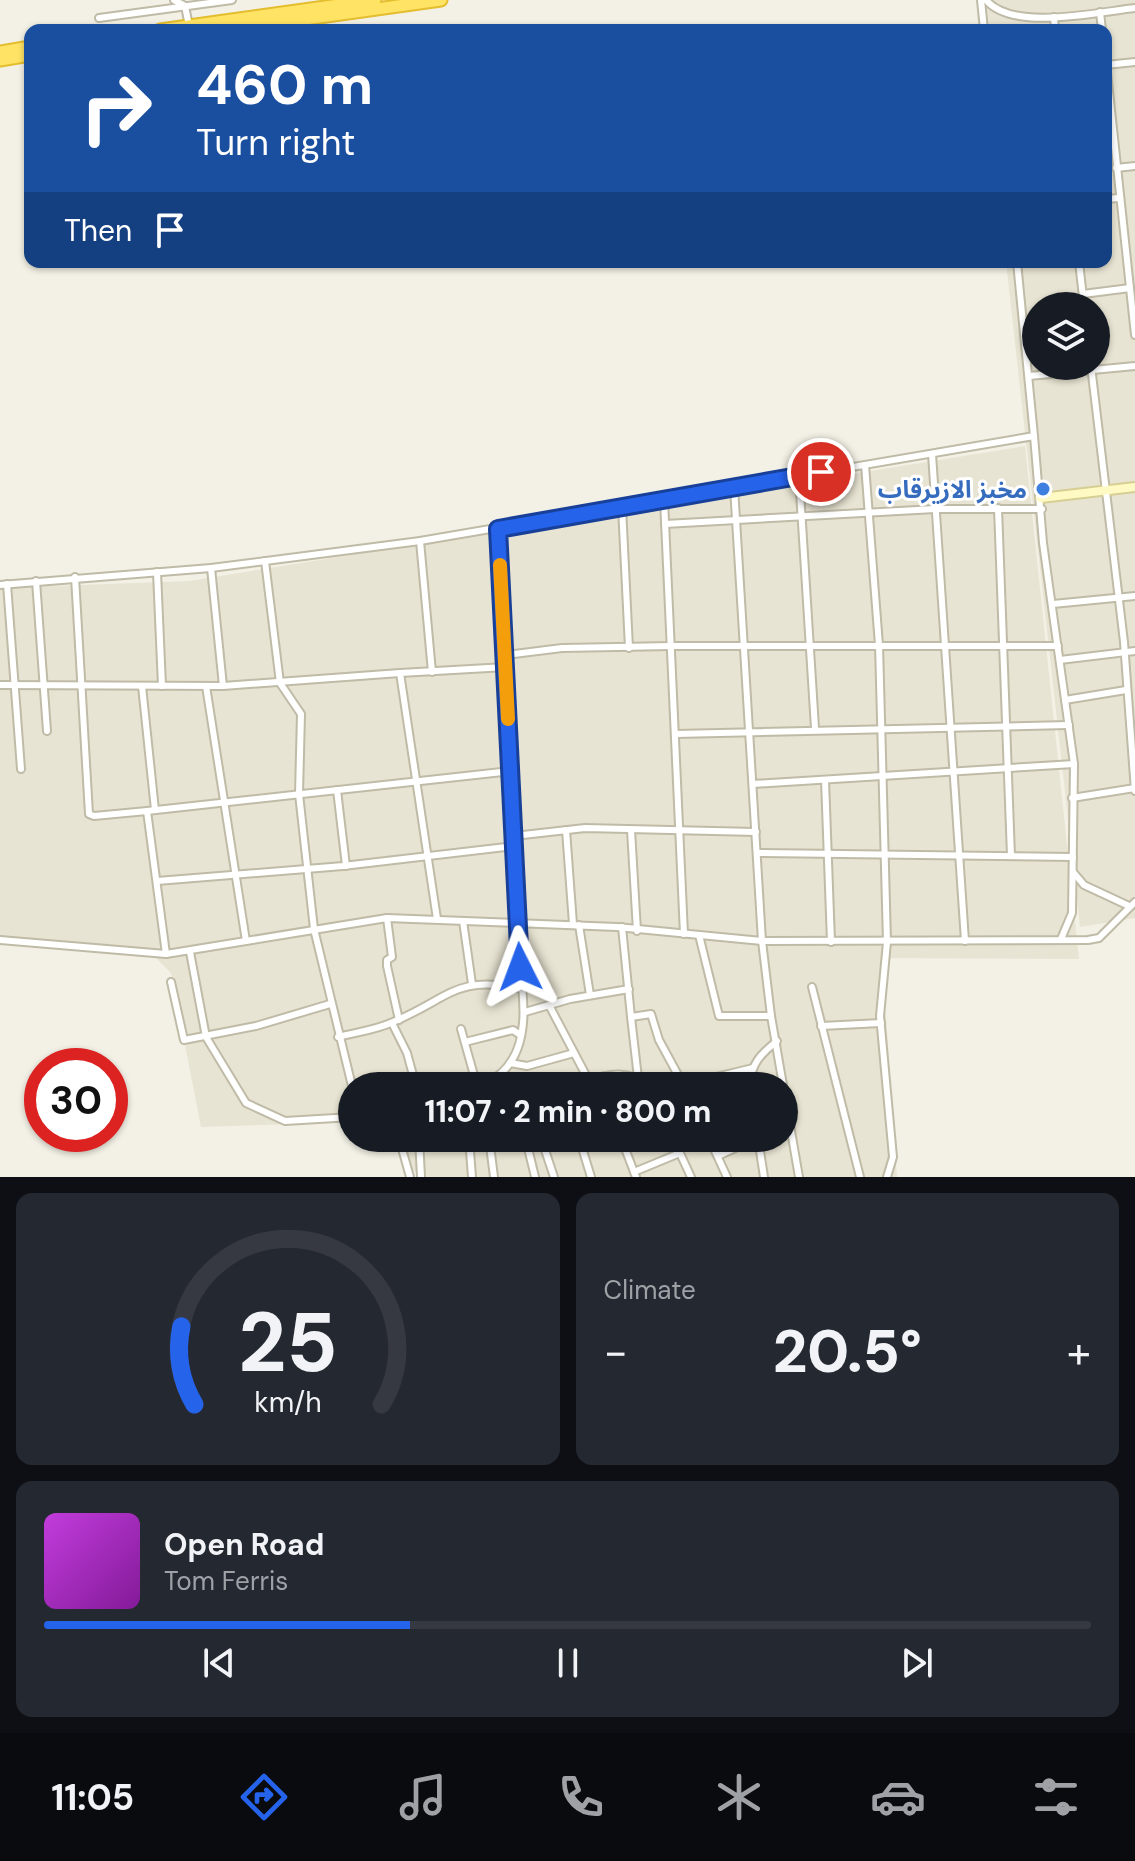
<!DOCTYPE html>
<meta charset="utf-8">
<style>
:root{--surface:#171b24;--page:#242831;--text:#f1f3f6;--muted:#9ea1a6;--line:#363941;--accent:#2563eb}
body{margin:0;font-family:"DM Sans","Noto Sans Arabic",sans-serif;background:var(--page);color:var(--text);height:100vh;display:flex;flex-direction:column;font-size:30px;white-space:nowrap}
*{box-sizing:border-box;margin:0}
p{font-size:26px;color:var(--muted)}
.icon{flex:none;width:44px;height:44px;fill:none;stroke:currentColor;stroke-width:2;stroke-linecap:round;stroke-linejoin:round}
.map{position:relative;height:1177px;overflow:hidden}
.side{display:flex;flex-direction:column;gap:16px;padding:16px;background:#0d0f14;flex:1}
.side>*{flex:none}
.top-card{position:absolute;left:24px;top:24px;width:1088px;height:244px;border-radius:16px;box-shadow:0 2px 6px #0004;background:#1a4fa0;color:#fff;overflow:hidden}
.tools{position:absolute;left:1022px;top:292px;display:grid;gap:16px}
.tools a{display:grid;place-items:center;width:88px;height:88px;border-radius:50%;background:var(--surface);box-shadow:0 2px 6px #0004;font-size:40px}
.speed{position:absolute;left:24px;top:1048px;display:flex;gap:16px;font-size:40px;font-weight:700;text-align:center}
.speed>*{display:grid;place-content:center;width:104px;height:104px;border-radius:50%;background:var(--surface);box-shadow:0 2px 6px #0004;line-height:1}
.speed .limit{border:12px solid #d22;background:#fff;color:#111}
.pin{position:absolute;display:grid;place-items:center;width:68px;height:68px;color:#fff;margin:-34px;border:4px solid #fff;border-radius:50%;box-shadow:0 2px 8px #0007}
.me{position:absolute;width:88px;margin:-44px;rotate:357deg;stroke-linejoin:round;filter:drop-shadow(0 0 6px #0008)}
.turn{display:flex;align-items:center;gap:28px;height:168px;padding:0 40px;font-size:36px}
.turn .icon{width:104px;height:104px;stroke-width:2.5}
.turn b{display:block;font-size:56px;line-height:68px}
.then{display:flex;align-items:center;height:76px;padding:0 40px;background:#0003;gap:16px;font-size:30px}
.big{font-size:60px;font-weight:800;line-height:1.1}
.side .widget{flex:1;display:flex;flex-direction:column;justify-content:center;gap:12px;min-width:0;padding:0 28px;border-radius:16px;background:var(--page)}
.side .dial{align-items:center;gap:0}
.dial svg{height:208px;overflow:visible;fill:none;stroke:var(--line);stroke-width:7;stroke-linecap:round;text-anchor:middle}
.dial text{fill:var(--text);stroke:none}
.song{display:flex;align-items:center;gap:24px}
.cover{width:96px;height:96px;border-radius:12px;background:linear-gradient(135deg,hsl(290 70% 55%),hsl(290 70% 35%))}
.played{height:8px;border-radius:4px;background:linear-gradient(90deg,var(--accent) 35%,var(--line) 35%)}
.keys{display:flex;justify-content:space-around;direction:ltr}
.heat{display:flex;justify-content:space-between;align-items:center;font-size:44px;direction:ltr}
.side .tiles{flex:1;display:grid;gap:16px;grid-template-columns:1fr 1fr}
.widget:last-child{grid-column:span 2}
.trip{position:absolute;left:338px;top:1072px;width:460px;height:80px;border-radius:40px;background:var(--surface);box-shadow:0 2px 6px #0004;font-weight:800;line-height:80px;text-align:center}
.tab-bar{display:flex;height:128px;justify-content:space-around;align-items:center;background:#090b0e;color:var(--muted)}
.tab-bar .icon{width:56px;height:56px}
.tab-bar .on{color:var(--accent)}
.tab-bar b{font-size:36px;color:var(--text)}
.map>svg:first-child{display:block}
.residential{fill:#e8e4d3;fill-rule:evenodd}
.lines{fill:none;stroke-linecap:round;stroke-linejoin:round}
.street-casing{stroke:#bfbba7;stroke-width:10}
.secondary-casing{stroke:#d6ce92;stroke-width:12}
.highway-casing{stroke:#e4bd2e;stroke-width:15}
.street{stroke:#fff;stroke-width:6}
.secondary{stroke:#fffac3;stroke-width:8}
.highway{stroke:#ffe364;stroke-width:11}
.route-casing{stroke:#184099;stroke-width:20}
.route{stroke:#2563eb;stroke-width:14}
.slow{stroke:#f59e0b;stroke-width:14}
.shop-dot{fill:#3f7fe0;stroke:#fff;stroke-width:3}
.labels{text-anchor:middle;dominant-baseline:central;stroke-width:6;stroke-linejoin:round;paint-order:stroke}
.shop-label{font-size:24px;font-weight:bold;fill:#366cbe;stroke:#fff;text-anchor:end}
</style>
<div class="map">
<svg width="1135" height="1177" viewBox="0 0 1135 1177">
<rect width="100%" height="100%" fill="#f3f1e5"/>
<!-- residential -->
<g class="residential">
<path d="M977,0H1135V918L1080,927L1006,262H1106V30H980ZM1036,306H1096V366H1036Z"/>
<polygon points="1025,446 1079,959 882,958 897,1177 419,1177 389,1138 784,1138 784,1086 352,1086 352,1122 201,1127 171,973 155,957 0,943 0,588 189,581"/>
</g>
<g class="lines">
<!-- street casing -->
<g class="street-casing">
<g id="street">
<polyline points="174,0 185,6 189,26"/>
<polyline points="981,0 984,30"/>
<path d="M986,0C1013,32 1098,12 1135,8"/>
<polyline points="1100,12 1102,30"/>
<polyline points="1054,17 1055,30"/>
<polyline points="99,18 232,0"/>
<polyline points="1106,63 1135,335"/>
<polyline points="1106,65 1135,62"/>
<polyline points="1116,168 1135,166"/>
<polyline points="1106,199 1119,198"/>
<polyline points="1017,262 1034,436"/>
<polyline points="1079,262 1084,306"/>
<polyline points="1083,294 1130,288"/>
<polyline points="1091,366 1124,642 1135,791"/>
<polyline points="1029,376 1135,366"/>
<polyline points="932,454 965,941"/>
<polyline points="865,465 879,645 887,942 880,1016 893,1157 887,1177"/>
<polyline points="799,476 815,728"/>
<polyline points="734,487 762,941 771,1016 799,1177"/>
<polyline points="664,500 684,934"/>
<polyline points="622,507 629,648"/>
<polyline points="998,508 1011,856"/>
<polyline points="665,524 935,509 1042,509"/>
<polyline points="420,541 432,672"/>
<polyline points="265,561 280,683 301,714 299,794 314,929 352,1086"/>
<polyline points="211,568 223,686"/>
<polyline points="157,572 162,686"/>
<polyline points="75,577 89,814 94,816 147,811"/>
<polyline points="36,581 47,731"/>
<polyline points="7,584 21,769"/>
<polyline points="0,585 211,568 420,541 1034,436 1043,543 1074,764 1072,913 1061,939"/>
<polyline points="1053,604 1135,596"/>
<polyline points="506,655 562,648 672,646 1058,646"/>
<polyline points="1060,660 1135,651"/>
<polyline points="0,685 223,686 400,673"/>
<polyline points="142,686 155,810"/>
<polyline points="206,686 246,941"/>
<polyline points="1065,700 1126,690"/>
<polyline points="675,734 1069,725"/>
<polyline points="825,780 831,942"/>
<polyline points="753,784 1074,764"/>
<polyline points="337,790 346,866"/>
<polyline points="1072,798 1135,788"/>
<polyline points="566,830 573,924"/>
<polyline points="631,830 637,931"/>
<polyline points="514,836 585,828 756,832"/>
<polyline points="757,853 1073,857"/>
<polyline points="1073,872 1084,885 1129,906"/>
<polyline points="157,881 343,866 514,846"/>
<polyline points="387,918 392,957 387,960 387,966 399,1020"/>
<polyline points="437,919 400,673 506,667"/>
<polyline points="463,921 472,984"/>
<polyline points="579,925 590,995"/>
<polyline points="622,927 631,1017 651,1014 659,1040 684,1086"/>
<polyline points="699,935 719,1016 771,1016"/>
<polyline points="0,940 166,954 387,918 617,927 762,941 1088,940 1099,938 1135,902"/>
<polyline points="190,952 206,1037 246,1103 285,1121 352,1117"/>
<polyline points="166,954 147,811 511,771"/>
<polyline points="171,982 184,1040 256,1026 330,1004"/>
<polyline points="812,987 860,1177"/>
<polyline points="549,1005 589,1081"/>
<polyline points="525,1012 570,999 629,989"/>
<polyline points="631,1017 638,1078"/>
<polyline points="392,1023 407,1053 416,1086"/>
<polyline points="821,1026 881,1023"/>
<polyline points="461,1029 477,1086"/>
<path d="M338,1037C357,1032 376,1030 393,1022C449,999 455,974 522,989"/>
<polyline points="465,1042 513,1030 519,1034"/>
<polyline points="510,1063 527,1066 574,1053"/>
<polyline points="683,1085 753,1068"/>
<path d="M478,1086C485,1081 494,1080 500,1074C535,1045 522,985 517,946L498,529"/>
<path d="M593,1086L589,1081C608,1073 631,1070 646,1086"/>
<path d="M751,1086C749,1065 762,1053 777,1041"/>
<polyline points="399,1138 410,1177"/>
<polyline points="419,1138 421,1177"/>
<polyline points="469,1138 472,1177"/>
<polyline points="489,1138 494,1177"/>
<polyline points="541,1138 554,1177"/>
<polyline points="579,1138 591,1177"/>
<polyline points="621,1138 636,1177"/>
<polyline points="673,1138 691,1177"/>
<polyline points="709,1138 727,1177"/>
<polyline points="758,1138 764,1177"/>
<polyline points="528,1148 535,1177"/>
<polyline points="718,1156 757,1138"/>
<polyline points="634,1172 680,1153"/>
</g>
</g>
<!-- secondary casing -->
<g class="secondary-casing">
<polyline id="secondary" points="1041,498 1135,487"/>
</g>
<!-- highway casing -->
<g class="highway-casing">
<g id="highway">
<polyline points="160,30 375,0"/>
<polyline points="226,30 441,0"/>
<polyline points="0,52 30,47"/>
<polyline points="0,60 30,55"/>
</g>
</g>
<!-- street -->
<use href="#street" class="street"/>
<!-- secondary -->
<use href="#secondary" class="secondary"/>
<!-- highway -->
<use href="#highway" class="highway"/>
</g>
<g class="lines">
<!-- route casing -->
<g class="route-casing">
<polyline id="route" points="520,967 498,529 821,472"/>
</g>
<!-- route -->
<use href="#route" class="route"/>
<!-- slow -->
<polyline class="slow" points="500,565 508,719"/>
</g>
<!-- markers -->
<circle class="shop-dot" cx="1043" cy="489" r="8"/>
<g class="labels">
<!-- shop labels -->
<g class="shop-label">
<text x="1027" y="489">مخبز الازيرقاب</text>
</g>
</g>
</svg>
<div class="tools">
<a><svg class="icon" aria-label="layers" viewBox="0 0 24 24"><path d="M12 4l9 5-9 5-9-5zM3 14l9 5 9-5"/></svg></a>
</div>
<div class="speed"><div class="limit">30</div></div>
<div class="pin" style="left:821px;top:472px;background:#d93025"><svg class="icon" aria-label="arrive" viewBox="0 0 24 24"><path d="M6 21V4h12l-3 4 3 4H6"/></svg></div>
<svg class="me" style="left:520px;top:967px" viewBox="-20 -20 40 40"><path d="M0-17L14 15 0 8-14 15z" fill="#2563eb" stroke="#fff" stroke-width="4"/></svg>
<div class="trip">11:07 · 2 min · 800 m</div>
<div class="top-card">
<div class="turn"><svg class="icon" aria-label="right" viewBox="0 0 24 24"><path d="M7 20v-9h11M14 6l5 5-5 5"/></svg><div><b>460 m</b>Turn right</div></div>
<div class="then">Then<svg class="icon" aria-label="arrive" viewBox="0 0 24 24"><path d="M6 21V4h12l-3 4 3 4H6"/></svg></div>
</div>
</div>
<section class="side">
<div class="tiles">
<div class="widget dial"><svg viewBox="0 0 100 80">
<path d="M14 69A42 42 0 1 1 86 69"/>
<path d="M14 69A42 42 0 0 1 9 39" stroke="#2563eb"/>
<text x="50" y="56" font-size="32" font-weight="700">25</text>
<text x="50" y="72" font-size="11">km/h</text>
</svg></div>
<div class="widget"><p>Climate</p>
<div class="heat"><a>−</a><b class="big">20.5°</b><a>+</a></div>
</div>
<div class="widget">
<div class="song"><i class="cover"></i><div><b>Open Road</b><p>Tom Ferris</p></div></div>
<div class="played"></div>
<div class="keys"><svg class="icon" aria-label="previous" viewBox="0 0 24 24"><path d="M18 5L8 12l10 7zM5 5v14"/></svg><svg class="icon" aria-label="pause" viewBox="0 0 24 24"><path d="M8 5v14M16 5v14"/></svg><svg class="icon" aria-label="next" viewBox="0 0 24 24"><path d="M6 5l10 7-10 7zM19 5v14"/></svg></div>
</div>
</div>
</section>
<nav class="tab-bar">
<b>11:05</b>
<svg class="icon on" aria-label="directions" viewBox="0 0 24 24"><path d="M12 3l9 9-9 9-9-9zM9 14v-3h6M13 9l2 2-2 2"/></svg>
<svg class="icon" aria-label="music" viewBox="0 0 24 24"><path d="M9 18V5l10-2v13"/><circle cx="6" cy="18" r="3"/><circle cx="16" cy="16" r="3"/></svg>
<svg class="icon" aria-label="phone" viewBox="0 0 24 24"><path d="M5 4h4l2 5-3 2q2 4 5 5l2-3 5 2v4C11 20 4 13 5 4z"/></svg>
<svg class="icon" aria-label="climate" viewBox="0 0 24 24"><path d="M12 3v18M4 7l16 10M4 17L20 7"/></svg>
<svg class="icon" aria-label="car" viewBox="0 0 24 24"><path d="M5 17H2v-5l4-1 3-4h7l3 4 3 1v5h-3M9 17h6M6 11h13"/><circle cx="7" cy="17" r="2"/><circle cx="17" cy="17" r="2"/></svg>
<svg class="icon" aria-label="filters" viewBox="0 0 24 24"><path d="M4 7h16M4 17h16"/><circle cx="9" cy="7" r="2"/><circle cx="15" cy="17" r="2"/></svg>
</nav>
